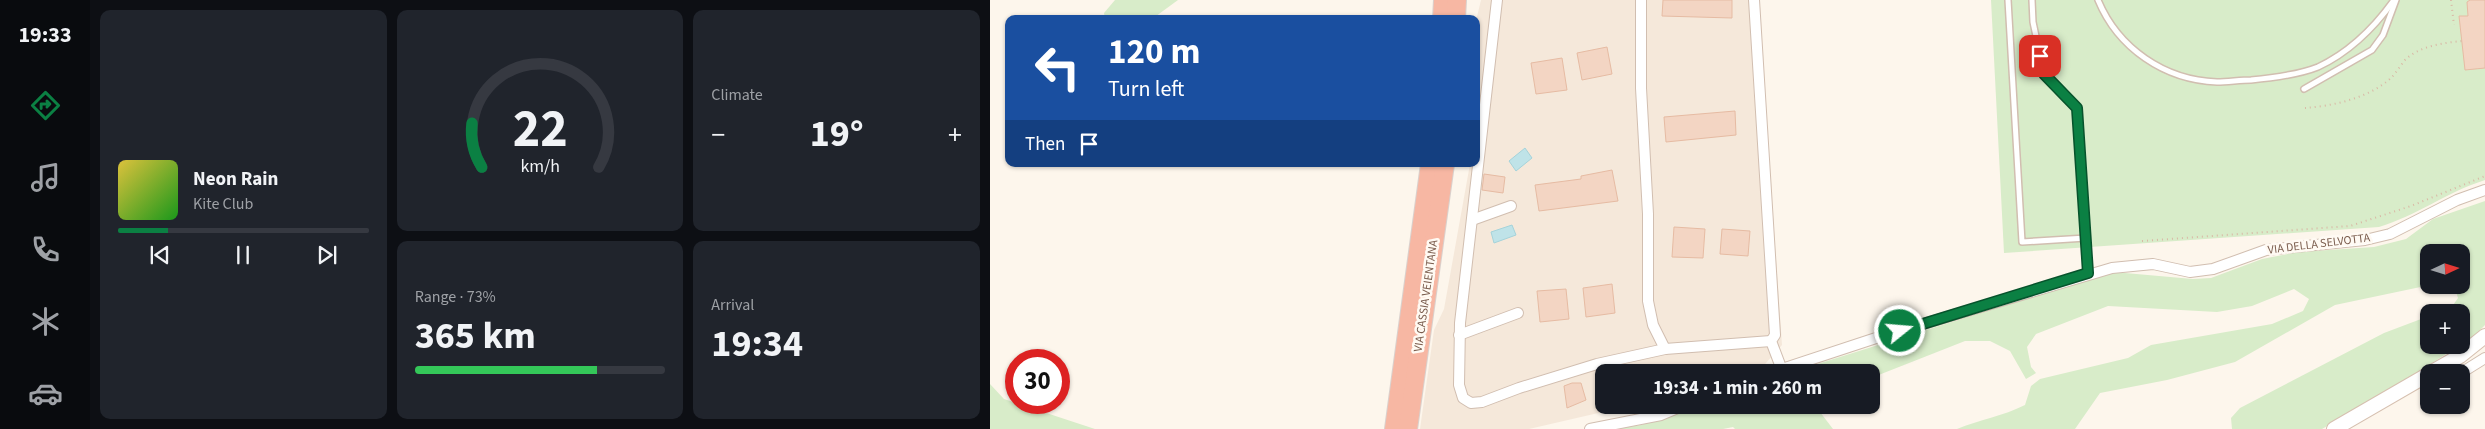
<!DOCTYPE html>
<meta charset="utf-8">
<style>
:root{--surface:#171b24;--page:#20242c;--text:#f1f3f6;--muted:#9ea1a6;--line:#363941;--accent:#0b8043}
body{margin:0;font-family:"Source Sans 3",sans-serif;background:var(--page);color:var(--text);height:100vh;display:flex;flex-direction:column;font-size:19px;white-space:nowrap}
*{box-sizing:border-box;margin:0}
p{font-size:16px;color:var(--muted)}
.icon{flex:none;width:28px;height:28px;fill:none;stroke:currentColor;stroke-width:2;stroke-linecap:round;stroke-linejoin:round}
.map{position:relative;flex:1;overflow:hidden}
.details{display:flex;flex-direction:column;gap:10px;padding:10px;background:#0d0f14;width:900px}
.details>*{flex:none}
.hud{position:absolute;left:15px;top:15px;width:475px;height:152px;border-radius:10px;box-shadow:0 1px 4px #0004;background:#1a4fa0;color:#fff;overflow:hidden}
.needle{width:32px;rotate:86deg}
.controls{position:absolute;left:1430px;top:244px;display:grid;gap:10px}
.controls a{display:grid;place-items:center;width:50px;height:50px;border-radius:10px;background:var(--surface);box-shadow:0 1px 4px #0004;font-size:25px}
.speed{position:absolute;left:15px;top:349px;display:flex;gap:10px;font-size:25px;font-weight:700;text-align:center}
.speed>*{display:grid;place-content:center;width:65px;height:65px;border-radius:50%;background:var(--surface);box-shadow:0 1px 4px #0004;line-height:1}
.speed .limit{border:8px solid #d22;background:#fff;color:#111}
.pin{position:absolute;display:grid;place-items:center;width:42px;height:42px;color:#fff;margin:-21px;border-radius:10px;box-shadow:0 2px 8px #0006}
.me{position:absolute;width:55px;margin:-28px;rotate:73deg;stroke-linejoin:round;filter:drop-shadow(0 0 4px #0008)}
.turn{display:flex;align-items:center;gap:18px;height:105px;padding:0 20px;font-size:22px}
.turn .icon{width:65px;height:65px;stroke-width:2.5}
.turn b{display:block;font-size:35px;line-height:42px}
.then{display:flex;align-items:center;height:48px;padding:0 20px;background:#0003;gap:10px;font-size:19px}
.big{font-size:38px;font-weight:700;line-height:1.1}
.details .card{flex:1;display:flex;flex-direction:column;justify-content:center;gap:8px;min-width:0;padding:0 18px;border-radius:10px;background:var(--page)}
.details .dial{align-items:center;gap:0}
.dial svg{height:130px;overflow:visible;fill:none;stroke:var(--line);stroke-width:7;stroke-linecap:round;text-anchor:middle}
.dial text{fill:var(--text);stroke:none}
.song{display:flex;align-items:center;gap:15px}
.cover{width:60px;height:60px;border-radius:8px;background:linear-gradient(135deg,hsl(50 70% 55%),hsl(120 70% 35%))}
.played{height:5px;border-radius:2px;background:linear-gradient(90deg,var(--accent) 20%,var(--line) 20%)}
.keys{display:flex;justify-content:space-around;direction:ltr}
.heat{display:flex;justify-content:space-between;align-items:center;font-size:28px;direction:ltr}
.charge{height:8px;border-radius:4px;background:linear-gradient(90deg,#34c759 73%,var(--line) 0)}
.details .tiles{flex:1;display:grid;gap:10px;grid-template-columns:repeat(3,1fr)}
.card:first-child{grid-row:span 2}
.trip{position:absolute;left:605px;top:364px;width:285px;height:50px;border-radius:10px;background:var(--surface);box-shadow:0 1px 4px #0004;font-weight:700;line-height:50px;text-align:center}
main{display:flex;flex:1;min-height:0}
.dock{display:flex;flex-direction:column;width:90px;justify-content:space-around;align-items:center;background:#090b0e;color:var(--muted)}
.dock .icon{width:35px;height:35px}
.dock .on{color:var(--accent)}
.dock b{font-size:22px;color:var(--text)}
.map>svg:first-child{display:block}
.residential{fill:#f5e8da}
.green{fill:#d8ecc9}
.water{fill:#bfe3e8;stroke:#a5d3da}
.building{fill:#f3d5c3;stroke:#e6bba3}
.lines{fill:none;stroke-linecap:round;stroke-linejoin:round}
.lane-casing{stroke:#d1beb0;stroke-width:8}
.street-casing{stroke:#d1beb0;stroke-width:12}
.secondary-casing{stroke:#d6c0b0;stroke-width:16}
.highway-casing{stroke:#dad1cd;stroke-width:20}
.path{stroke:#d9b8a5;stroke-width:2;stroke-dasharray:1 4;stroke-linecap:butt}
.lane{stroke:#fff;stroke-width:5}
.street{stroke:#fff;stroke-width:10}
.secondary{stroke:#fff;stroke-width:14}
.highway{stroke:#f7b7a3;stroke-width:18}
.route-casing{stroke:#07532c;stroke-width:12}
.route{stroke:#0b8043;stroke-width:9}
.labels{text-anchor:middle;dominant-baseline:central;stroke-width:5;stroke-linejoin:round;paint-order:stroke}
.street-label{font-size:12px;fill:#7a5c4d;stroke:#fffaf3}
</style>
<main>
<nav class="dock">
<b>19:33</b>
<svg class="icon on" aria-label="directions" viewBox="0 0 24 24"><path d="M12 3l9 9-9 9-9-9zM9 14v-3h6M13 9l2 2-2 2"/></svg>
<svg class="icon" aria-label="music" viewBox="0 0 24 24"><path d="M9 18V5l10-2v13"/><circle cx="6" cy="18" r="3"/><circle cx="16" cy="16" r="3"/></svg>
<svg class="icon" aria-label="phone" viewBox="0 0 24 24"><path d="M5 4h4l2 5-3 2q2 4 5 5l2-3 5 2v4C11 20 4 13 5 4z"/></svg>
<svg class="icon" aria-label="climate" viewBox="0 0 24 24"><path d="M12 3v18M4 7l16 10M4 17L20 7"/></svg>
<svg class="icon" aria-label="car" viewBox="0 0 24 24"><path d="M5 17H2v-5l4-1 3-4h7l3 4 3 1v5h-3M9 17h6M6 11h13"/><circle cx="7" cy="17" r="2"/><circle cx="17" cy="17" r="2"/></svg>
</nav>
<section class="details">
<div class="tiles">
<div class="card">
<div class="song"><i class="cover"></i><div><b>Neon Rain</b><p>Kite Club</p></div></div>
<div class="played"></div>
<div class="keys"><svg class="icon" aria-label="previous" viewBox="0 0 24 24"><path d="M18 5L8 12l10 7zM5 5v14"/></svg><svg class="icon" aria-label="pause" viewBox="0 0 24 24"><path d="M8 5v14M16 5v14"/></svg><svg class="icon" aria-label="next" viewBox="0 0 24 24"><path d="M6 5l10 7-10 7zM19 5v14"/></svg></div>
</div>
<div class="card dial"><svg viewBox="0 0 100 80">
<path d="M14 69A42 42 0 1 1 86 69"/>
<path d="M14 69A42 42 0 0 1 8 42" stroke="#0b8043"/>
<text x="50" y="56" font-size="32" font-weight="700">22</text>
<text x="50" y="72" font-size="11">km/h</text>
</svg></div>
<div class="card"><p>Climate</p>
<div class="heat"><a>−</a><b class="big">19°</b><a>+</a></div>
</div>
<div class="card"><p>Range · 73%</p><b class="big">365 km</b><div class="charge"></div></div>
<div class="card"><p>Arrival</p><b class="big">19:34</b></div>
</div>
</section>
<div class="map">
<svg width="1495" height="429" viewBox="0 0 1495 429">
<rect width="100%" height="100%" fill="#fdf6ec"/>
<!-- residential -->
<polygon class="residential" points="491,0 768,0 792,345 768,372 614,372 614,405 643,405 539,429 430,429 444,330 454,309 480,164 486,164 486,21"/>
<!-- green -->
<g class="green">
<polygon points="125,0 188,0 162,19 115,19 114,13"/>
<path d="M1001,0H1495V180C1457,192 1426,216 1389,227L1014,253Z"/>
<path d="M1495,201V325L1484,336L1471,345V312H1448L1461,308L1468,298L1464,285H1471V252H1439L1440,285L1345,305L1245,362L1177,380L1110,393L1085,429H967C989,420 1013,416 1035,405L1041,386L1050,379L1138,358L1161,345L1282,324L1313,311L1319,299L1304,289L1262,306L1227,312L1118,306L1046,334L1037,347L1041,367L1046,373L1036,379L1020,351L1000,341H975L881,378V372H802L1118,273H1135L1203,279L1221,278L1272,259L1308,252L1384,247L1416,239L1443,219Z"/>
<polygon points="1439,316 1439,345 1470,345 1400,390 1332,429 1242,429 1241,418 1250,408 1394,333"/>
<polygon points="0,384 14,399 105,429 0,429"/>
<polygon points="709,405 830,405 830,412 843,429 745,429 743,427 733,429 624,429 651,425"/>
</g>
<!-- water -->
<g class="water">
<polygon points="535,148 542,158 526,171 519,161"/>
<polygon points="522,225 526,235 504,243 501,232"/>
</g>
<!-- building -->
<g class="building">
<polygon points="673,0 742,0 742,18 672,16"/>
<polygon points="1480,0 1495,0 1495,68 1475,70 1469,16 1478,16 1477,2"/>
<polygon points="617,47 622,74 592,80 587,53"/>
<polygon points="572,58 577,90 546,94 541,63"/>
<polygon points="745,111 746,135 676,142 674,117"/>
<polygon points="622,170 628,201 549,211 545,185 591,179 591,176"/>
<polygon points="494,174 515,177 513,193 492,190"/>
<polygon points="684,227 715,229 713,258 682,257"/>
<polygon points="732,229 760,231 758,256 730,254"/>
<polygon points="622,284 625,313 596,317 593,288"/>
<polygon points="576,289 579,319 550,322 547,291"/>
<polygon points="582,383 591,383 596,400 577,408 574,386"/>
</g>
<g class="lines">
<!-- lane casing -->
<g class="lane-casing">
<g id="lane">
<polyline points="1018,0 1032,242 1096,238 1098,273"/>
<polyline points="1042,0 1043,22 1054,74 1087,108 1096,238"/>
<path d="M1108,0C1128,48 1174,80 1227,82C1238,82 1250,80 1261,80C1282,78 1308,75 1328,67C1360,52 1384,28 1404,0"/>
<polyline points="1314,89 1382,50 1393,35 1406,0"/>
</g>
</g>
<!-- street casing -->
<g class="street-casing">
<g id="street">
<polyline points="507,0 470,323 469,385 473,398 481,403 492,402 529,388 607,364 675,349 781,341"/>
<polyline points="651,0 651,88 658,214 658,301 663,325 675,349"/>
<polyline points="764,0 785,335 781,341 792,370"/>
<polyline points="482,220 521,206"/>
<polyline points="469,335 528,313"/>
<polyline points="783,372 886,338 1122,268 1163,264 1200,272 1223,269 1276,250 1375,240 1400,234 1467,200 1495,190"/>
<polyline points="1471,373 1495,358"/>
<polyline points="600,429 671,415 695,405"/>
</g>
</g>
<!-- secondary casing -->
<g class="secondary-casing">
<g id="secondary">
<polyline points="1442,372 1470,356 1495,336"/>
<polyline points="1344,429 1439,374"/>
</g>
</g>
<!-- highway casing -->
<g class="highway-casing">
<g id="highway">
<polyline points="452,19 453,0"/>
<polyline points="466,19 467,0"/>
<polyline points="404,429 440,164"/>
<polyline points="418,429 455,164"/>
</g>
</g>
<!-- path -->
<g class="path">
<polyline points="1461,0 1464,25"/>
<path d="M1315,108C1343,106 1379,98 1401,78C1406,73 1410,66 1415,60C1429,46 1453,43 1472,41"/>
<polyline points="1152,241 1360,226 1421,206 1495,176"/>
</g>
<!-- lane -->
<use href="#lane" class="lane"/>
<!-- street -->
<use href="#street" class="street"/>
<!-- secondary -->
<use href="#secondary" class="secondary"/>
<!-- highway -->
<use href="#highway" class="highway"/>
</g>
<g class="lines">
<!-- route casing -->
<g class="route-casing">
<polyline id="route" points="910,331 1098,273 1087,108 1054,74 1050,56"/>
</g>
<!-- route -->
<use href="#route" class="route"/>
</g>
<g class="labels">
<!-- street labels -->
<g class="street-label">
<text transform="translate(1329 244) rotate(-7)">VIA DELLA SELVOTTA</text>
<text transform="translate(436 296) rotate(-82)">VIA CASSIA VEIENTANA</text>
</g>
</g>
</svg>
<div class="controls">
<a><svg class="needle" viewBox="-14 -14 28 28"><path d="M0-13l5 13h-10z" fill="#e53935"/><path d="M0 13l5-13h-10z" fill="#9ea1a6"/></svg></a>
<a>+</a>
<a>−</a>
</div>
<div class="speed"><div class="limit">30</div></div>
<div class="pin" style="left:1050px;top:56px;background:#d93025"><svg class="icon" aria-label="arrive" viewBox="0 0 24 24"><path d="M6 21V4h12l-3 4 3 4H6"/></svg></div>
<svg class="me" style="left:910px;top:331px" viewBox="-20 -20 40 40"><circle r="17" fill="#0b8043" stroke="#fff" stroke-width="3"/><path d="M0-11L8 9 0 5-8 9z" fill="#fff"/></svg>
<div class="trip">19:34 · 1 min · 260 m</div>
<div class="hud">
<div class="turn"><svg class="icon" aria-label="left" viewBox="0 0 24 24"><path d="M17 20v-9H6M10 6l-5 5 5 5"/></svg><div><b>120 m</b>Turn left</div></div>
<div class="then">Then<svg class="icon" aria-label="arrive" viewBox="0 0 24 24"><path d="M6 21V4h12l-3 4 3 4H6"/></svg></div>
</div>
</div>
</main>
